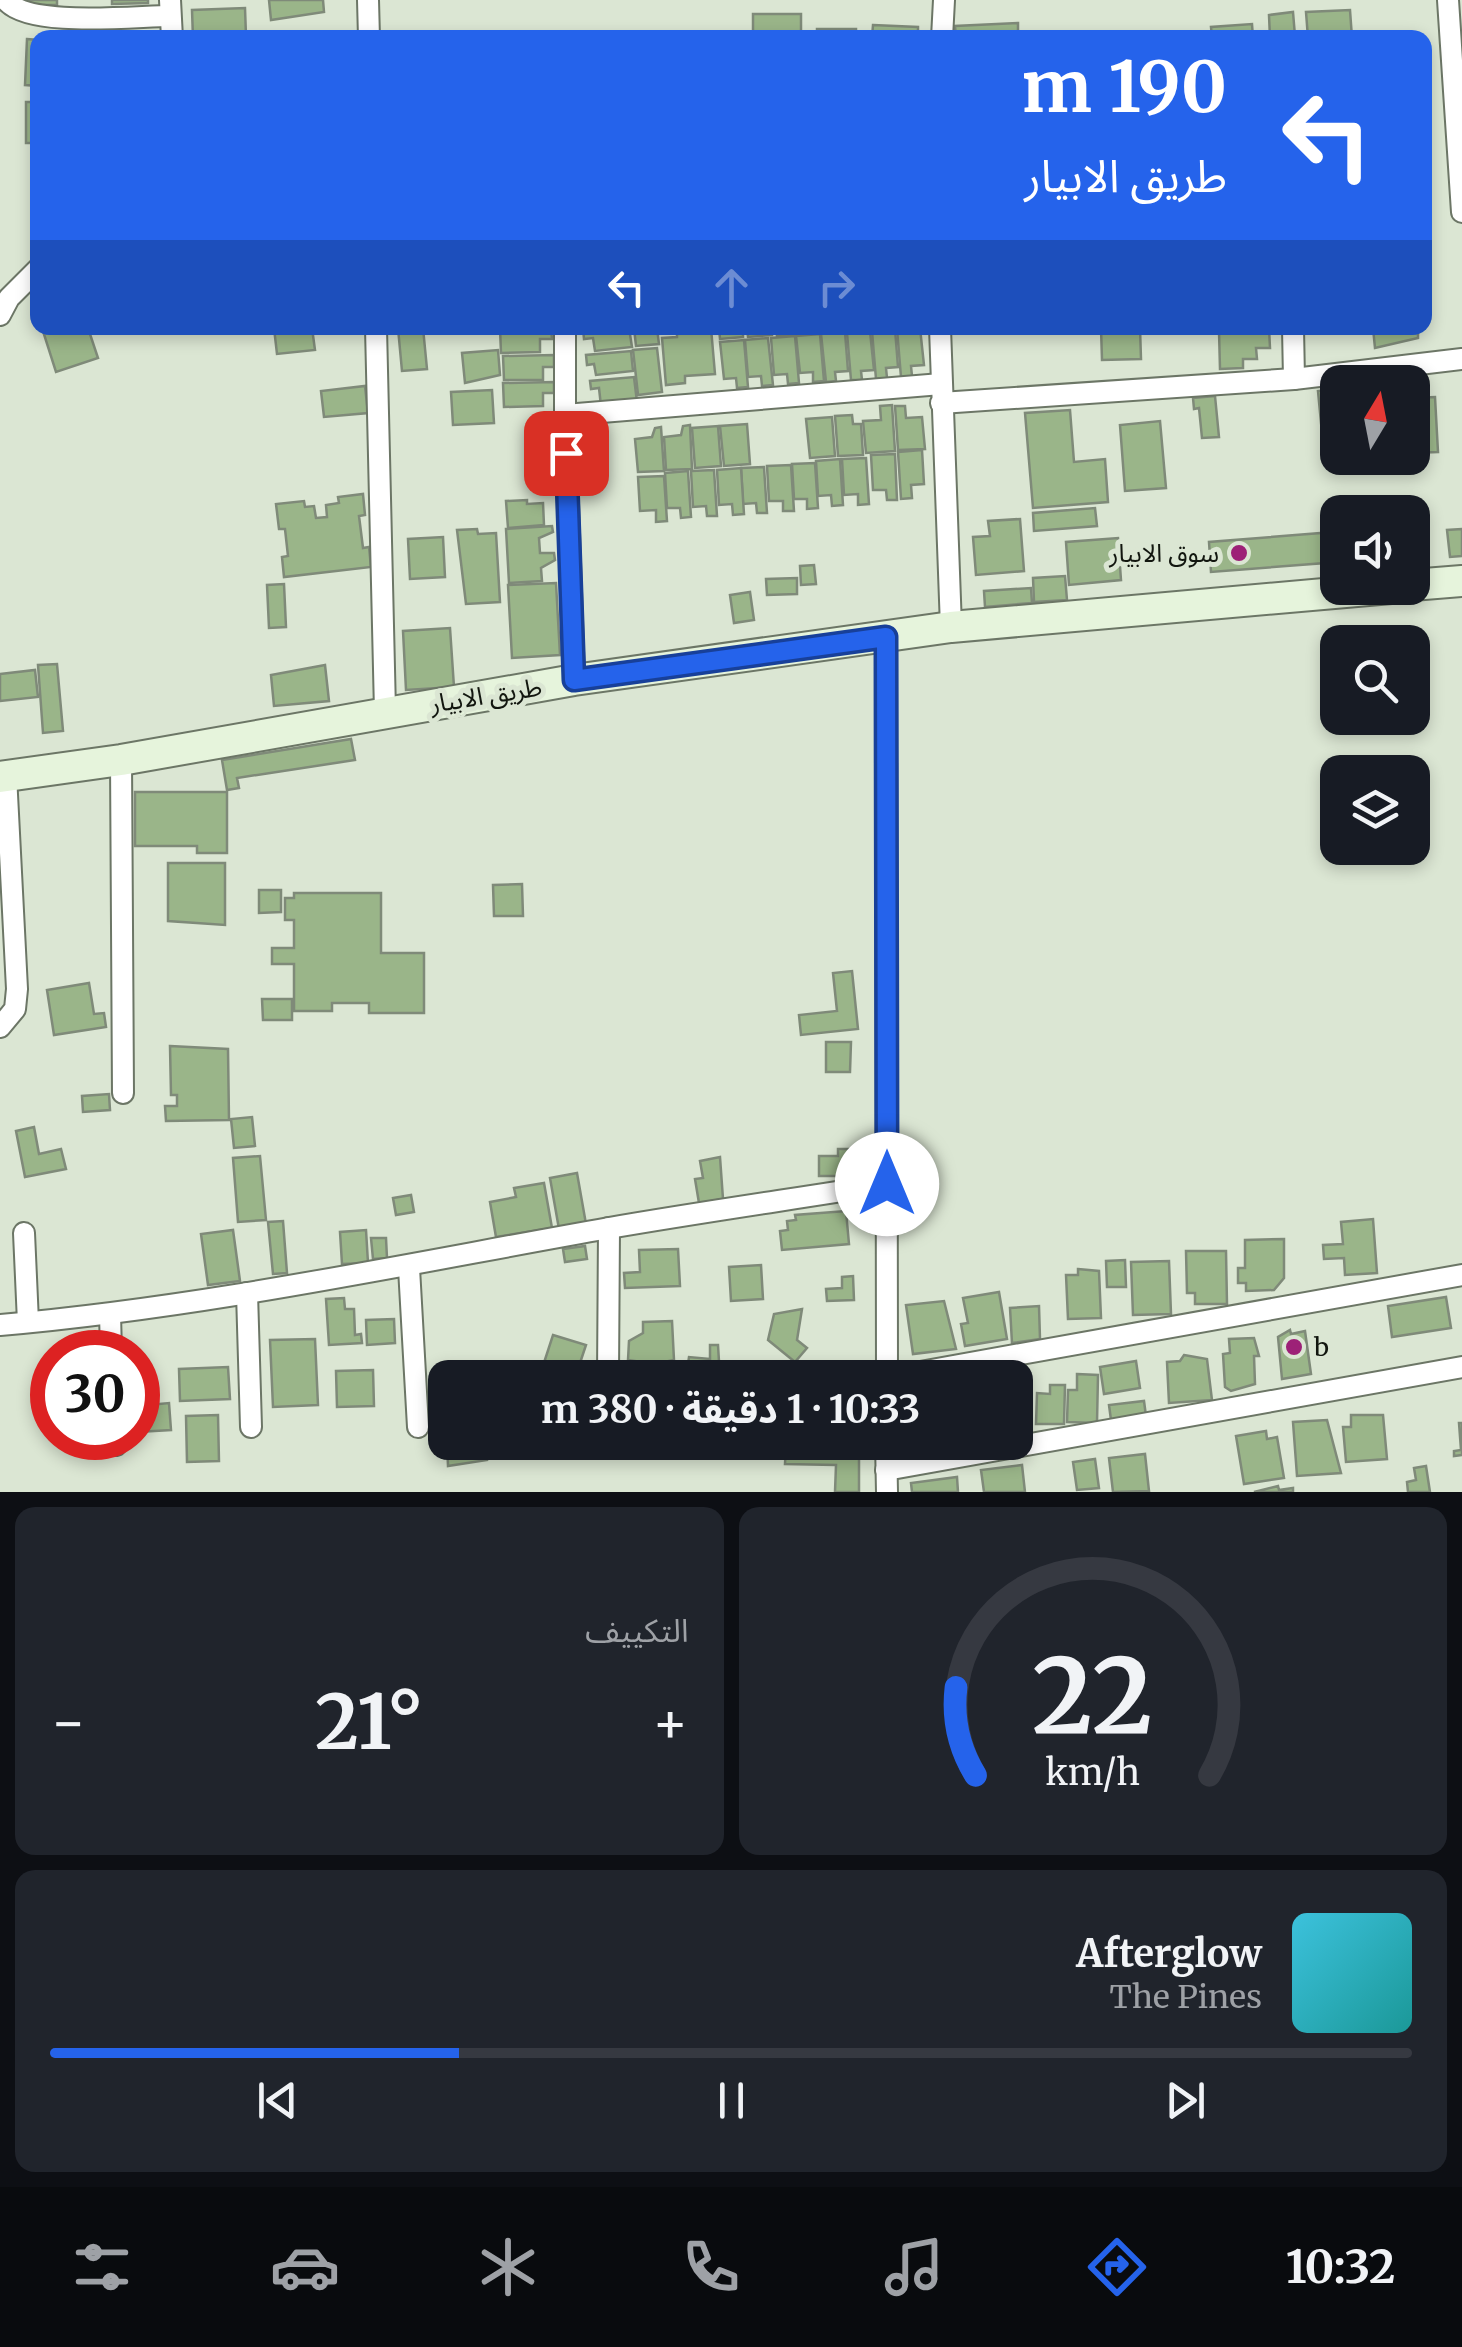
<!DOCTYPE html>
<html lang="ar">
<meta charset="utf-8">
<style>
:root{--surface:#171b24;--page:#20242c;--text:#f1f3f6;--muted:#9ea1a6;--line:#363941;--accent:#2563eb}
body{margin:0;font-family:Merriweather,"Noto Sans Arabic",serif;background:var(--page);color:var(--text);direction:rtl;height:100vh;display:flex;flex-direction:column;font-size:38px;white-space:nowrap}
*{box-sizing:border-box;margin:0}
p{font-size:32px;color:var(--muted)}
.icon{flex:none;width:55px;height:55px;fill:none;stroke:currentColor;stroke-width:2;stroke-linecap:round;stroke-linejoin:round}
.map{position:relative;height:1492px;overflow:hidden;direction:ltr}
.side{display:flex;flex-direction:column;gap:15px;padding:15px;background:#0d0f14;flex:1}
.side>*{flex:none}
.guide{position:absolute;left:30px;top:30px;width:1402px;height:305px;border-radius:20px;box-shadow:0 5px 15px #0003;direction:rtl;background:#2563eb;color:#fff;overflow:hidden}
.needle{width:65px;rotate:10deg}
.controls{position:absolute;left:1320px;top:365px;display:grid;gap:20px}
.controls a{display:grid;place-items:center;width:110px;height:110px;border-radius:20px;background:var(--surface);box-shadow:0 5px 15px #0003;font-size:50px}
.speed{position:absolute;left:30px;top:1330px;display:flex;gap:20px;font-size:50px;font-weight:700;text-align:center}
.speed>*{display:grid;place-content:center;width:130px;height:130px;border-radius:50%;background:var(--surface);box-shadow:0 5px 15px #0003;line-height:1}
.speed .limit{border:15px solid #d22;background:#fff;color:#111}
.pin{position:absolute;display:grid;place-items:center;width:85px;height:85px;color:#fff;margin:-42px;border-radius:20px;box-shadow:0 5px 15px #0006}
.me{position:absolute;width:110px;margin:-55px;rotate:0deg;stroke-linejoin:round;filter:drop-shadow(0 0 8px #0008)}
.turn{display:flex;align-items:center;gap:35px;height:210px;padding:0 40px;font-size:45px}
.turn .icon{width:130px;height:130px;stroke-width:2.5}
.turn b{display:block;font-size:70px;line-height:85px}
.lanes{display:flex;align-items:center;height:95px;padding:0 40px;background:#0003;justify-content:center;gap:50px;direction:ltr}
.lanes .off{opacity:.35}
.big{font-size:75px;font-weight:700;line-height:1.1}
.side .card{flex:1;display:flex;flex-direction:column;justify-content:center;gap:15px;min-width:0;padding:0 35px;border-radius:20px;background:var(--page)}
.side .dial{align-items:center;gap:0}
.dial svg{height:260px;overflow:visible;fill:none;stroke:var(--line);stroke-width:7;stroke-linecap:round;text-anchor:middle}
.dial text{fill:var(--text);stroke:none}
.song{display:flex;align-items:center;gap:30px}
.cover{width:120px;height:120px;border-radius:15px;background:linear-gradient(135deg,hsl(190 70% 55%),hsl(180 70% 35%))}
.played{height:10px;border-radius:5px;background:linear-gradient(90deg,var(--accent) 30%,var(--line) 30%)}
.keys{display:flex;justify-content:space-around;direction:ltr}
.heat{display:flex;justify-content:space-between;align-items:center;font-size:55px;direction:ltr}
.side .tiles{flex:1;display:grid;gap:15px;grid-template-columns:1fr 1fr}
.card:last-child{grid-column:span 2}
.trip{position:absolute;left:428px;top:1360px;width:605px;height:100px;border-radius:20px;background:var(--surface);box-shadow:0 5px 15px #0003;font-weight:700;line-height:100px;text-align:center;direction:rtl}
.menu{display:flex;height:160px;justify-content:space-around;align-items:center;background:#090b0e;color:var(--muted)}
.menu .icon{width:70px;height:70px}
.menu .on{color:var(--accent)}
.menu b{font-size:45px;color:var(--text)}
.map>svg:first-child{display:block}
.building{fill:#9ab589;stroke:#7f8a79;stroke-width:2.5}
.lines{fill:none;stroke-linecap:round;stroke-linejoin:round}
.street-casing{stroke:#6c7666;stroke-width:24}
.secondary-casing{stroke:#6c7666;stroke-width:34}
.street{stroke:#fff;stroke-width:20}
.secondary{stroke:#e6f4dc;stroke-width:30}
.route-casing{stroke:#184099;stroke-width:25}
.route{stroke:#2563eb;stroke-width:18}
.poi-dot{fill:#9d2177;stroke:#dbe6d3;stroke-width:4}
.labels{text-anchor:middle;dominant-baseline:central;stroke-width:10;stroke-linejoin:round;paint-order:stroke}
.poi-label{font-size:25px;fill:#12160f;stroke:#dbe6d3;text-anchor:end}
.street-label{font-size:25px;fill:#12160f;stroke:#dbe6d3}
</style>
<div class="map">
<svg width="1462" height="1492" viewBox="0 0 1462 1492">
<rect width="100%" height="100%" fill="#dbe6d3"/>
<!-- building -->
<g class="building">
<rect x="21" y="0" width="36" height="5"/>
<polygon points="112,0 148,0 148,3 112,4"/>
<polygon points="269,0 323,0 324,12 271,20"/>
<polygon points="245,8 246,36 193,38 192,10"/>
<polygon points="1350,10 1352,38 1308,38 1306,12"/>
<polygon points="1293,12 1295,36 1270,38 1269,15"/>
<rect x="753" y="14" width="48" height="24"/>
<polygon points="1018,23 1018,38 956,38 955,26"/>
<polygon points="1252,24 1253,38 1212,38 1211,27"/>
<polygon points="873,25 918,27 918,38 872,38"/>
<rect x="817" y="29" width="39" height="9"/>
<polygon points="27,39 38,40 38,86 25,85"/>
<rect x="26" y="102" width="12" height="41"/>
<polygon points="42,328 88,328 98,358 56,372"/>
<polygon points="274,328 312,328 315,350 277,354"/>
<polygon points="398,328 423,328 427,369 402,371"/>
<polygon points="500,328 551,328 552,339 540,339 540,352 501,353"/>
<polygon points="583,328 629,328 632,347 595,351 593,338 584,339"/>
<polygon points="634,328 657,328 659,344 636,346"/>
<polygon points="677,328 711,328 715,374 685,376 685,383 666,385 662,338 677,337"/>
<polygon points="719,328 743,328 743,337 720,339"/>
<polygon points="747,328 772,328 772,335 748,337"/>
<polygon points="776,328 799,328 800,334 777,336"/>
<polygon points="803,328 827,328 828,331 804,333"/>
<polygon points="832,328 857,328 857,331 833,333"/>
<polygon points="920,328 924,365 911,366 912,376 901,377 897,329"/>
<polygon points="1101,328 1140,328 1141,359 1102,360"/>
<polygon points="1269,328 1270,348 1256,348 1257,359 1243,359 1243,368 1220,369 1219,331"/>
<polygon points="1373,328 1418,328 1418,338 1375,348"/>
<polygon points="895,329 898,367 886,368 887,378 876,379 872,331"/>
<polygon points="870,331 874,370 861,371 862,380 851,380 847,333"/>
<polygon points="845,332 848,371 835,372 836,381 826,382 821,334"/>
<polygon points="820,334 824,381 813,382 813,372 800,373 796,336"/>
<polygon points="795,336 799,383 788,384 787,374 774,375 771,338"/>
<polygon points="768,338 773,385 762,386 761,376 748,377 745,340"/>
<polygon points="744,340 748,387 737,388 736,378 724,379 720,342"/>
<polygon points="657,348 662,392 638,395 633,350"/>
<polygon points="498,350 500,375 465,383 462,353"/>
<polygon points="631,351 633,371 596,375 594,364 587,365 586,355"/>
<polygon points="554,355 554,367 543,367 543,380 504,380 503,356"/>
<polygon points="634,377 637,402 601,406 599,388 591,389 590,381"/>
<polygon points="554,382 554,393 543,393 543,406 504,407 503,383"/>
<polygon points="365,386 368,413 324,417 321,391"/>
<polygon points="1338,389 1338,432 1322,433 1318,391"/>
<polygon points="492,390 494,423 453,425 451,392"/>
<polygon points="1215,396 1219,437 1202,438 1199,408 1194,409 1193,398"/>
<polygon points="1435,397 1438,452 1412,453 1412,398"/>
<polygon points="892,405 895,451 866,453 863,421 881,420 880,406"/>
<polygon points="895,406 905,406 906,418 922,417 925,449 898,450"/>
<polygon points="1070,410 1074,462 1105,459 1108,502 1033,508 1025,413"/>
<polygon points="852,415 853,424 861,424 863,455 838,456 835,416"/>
<polygon points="832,417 835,456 810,458 806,419"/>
<polygon points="1160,421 1166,488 1125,491 1120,425"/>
<polygon points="747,424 750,464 724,466 720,426"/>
<polygon points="690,425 692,469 666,470 664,437 681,435 683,426"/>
<polygon points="718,426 721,466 695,468 692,428"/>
<polygon points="661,427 664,471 638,472 635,439 652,437 655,428"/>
<polygon points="922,450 924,484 911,485 912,498 901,499 898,452"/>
<polygon points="895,454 897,500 887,500 886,490 873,490 871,455"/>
<polygon points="866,458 869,504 858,505 858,494 844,495 842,459"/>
<polygon points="840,459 843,505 832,506 831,495 818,496 816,461"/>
<polygon points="815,463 818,508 807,509 807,499 794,499 792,464"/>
<polygon points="791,465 794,511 783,511 783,501 769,501 767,466"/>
<polygon points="764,467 767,513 757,513 756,503 743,504 741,468"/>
<polygon points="741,468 744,514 733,515 732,504 719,505 717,470"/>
<polygon points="714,470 717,516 707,516 706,506 693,507 691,471"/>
<polygon points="688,471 691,517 681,518 680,508 667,508 665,473"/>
<polygon points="664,476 667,521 656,522 656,510 640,511 638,477"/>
<polygon points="363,494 365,515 359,516 363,548 369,547 371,567 284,577 282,557 288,556 285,529 279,529 276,504 304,501 305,507 314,506 316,518 327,517 326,505 339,503 338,497"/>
<polygon points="527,500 527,504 543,503 544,525 508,528 506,501"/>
<polygon points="1095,508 1097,526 1034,531 1033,513"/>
<polygon points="1020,519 1024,571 976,575 973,537 990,536 988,521"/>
<polygon points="1333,522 1338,522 1338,562 1211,572 1209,542 1333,532"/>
<polygon points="552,526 553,532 539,538 540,553 554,553 555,560 541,568 542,581 509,583 506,529"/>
<polygon points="477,529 478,534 496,533 500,602 466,604 457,530"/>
<polygon points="1462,529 1462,556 1450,557 1447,530"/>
<polygon points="443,537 445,577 410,579 408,539"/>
<polygon points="1118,538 1121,580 1069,585 1066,542"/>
<polygon points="814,565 816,584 801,585 800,566"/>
<polygon points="1065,576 1067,600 1034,602 1033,578"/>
<polygon points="797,578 797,594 767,595 766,579"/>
<polygon points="556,583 560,655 512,658 508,585"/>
<polygon points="284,584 286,627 269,628 267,585"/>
<polygon points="1031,588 1032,603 985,607 984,591"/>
<polygon points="750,592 754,620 734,623 730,595"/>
<polygon points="450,628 454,687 406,690 403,631"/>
<polygon points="57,664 63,731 43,733 38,665"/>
<polygon points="325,665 329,701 274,706 271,675"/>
<polygon points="35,670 38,697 0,701 0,674"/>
<polygon points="351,739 355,760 237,778 239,788 227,790 222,760"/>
<polygon points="135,792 227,792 227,853 197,853 197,846 135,846"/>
<polygon points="168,863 225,863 225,925 168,921"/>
<polygon points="522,884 523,916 494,916 493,885"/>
<polygon points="259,890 281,890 281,912 259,913"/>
<polygon points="294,893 381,893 381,953 424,953 424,1013 369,1013 369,1003 332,1003 332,1011 294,1011 294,964 272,964 272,948 294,948 294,920 285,920 285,898 294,898"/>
<polygon points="852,971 858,1029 801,1035 799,1015 837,1011 833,973"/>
<polygon points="89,983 94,1014 104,1013 106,1027 54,1035 47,990"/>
<polygon points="262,999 292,999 292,1020 263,1020"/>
<polygon points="826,1042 851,1042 850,1072 826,1072"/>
<polygon points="170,1046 228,1049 229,1120 166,1121 165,1106 177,1106 177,1095 171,1095"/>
<polygon points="109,1094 110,1110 83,1112 82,1096"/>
<polygon points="252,1117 255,1146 234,1148 231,1119"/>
<polygon points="34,1127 39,1154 61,1149 66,1169 25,1177 16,1131"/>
<polygon points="838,1149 854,1149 854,1176 819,1176 819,1156 838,1156"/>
<polygon points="260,1156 266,1220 238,1222 233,1158"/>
<polygon points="720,1157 723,1199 699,1203 695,1179 703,1178 700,1161"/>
<polygon points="577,1173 586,1224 559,1229 550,1178"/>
<polygon points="544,1183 552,1228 496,1237 490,1202 516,1197 514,1188"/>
<polygon points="411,1195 414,1212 396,1215 393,1198"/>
<polygon points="846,1211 849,1244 782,1250 780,1231 788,1230 787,1221 796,1220 795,1215"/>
<polygon points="1373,1219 1377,1273 1345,1275 1344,1258 1324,1259 1323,1245 1343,1244 1341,1222"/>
<polygon points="283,1221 287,1273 273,1274 268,1222"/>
<polygon points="233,1230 240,1281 208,1285 201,1234"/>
<polygon points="366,1230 368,1263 342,1264 340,1232"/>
<polygon points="371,1238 386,1238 387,1258 373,1259"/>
<polygon points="1284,1239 1284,1278 1274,1290 1246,1291 1246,1283 1238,1283 1238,1268 1245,1268 1245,1240"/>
<polygon points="585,1246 587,1259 565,1262 563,1249"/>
<polygon points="678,1249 680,1286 625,1288 624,1273 640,1272 639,1250"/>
<polygon points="1186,1251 1226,1251 1227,1304 1195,1304 1195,1293 1187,1293"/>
<polygon points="1125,1260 1126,1287 1107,1287 1106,1261"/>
<polygon points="1169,1261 1171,1314 1133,1315 1131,1262"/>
<polygon points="761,1265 763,1299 731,1301 729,1267"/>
<polygon points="1078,1269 1099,1271 1101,1318 1068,1319 1066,1275 1078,1275"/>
<polygon points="853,1276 854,1300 827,1301 826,1289 842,1288 842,1277"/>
<polygon points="999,1292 1007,1339 965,1346 961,1324 968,1323 963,1298"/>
<polygon points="1446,1297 1451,1328 1392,1337 1388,1306"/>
<polygon points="344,1298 345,1309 354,1309 355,1335 361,1334 362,1343 329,1345 326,1299"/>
<polygon points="944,1301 956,1349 913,1354 906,1305"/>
<polygon points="1039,1306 1040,1339 1012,1343 1010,1308"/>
<polygon points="802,1309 797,1340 807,1348 795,1362 768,1340 774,1314"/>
<polygon points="394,1319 395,1343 367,1345 366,1320"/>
<polygon points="672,1321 674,1360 654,1364 628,1360 629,1341 643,1333 643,1322"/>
<polygon points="1290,1330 1291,1334 1305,1331 1311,1374 1282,1379 1278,1337"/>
<polygon points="553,1335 586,1345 575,1378 539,1378"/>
<polygon points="1254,1338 1259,1356 1254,1356 1255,1384 1231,1391 1225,1387 1223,1354 1230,1353 1229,1339"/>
<polygon points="315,1339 318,1405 273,1407 270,1340"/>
<polygon points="710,1345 718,1345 720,1378 680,1378 681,1364 688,1364 689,1357 710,1359"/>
<polygon points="1184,1355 1207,1359 1212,1400 1169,1403 1167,1362 1180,1361"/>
<polygon points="1136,1361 1140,1388 1104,1394 1100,1367"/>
<polygon points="844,1362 859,1362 860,1378 845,1378"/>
<polygon points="228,1367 230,1399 180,1401 179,1369"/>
<polygon points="787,1368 806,1368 806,1378 776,1378 776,1371"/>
<polygon points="373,1370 374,1406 337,1407 336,1371"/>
<polygon points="138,1373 150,1373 151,1400 138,1400"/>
<polygon points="1077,1374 1098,1375 1097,1423 1067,1422 1068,1390 1077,1390"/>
<polygon points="1050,1385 1065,1385 1064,1424 1036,1424 1037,1393 1050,1394"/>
<polygon points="1144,1401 1146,1416 1111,1420 1109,1405"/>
<polygon points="169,1403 171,1430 138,1432 138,1406"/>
<polygon points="218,1415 219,1461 187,1462 186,1416"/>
<polygon points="1351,1415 1383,1415 1387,1459 1346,1462 1343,1427 1351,1427"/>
<polygon points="1327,1420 1341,1473 1297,1476 1293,1422"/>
<polygon points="1459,1423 1462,1423 1462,1455 1454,1456 1454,1451 1461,1450"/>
<polygon points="1266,1431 1267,1439 1277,1437 1284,1478 1244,1484 1236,1436"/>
<polygon points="447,1442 486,1442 487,1460 448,1466"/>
<polygon points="911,1442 937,1442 939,1449 913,1454"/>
<polygon points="786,1444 859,1446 859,1492 835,1492 836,1465 785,1464"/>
<polygon points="1145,1454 1149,1491 1113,1492 1109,1458"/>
<polygon points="1095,1459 1099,1488 1077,1490 1073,1462"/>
<polygon points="1022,1465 1025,1492 984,1492 981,1470"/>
<polygon points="1426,1466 1430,1492 1408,1492 1407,1482 1416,1480 1414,1468"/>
<polygon points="957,1477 958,1492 912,1492 911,1483"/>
<polygon points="1278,1486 1279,1490 1293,1488 1293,1492 1254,1492"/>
</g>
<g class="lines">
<!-- street casing -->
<g class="street-casing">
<g id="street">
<path d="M6,0C27,28 135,16 170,16"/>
<polyline points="170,0 172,38"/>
<polyline points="368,0 369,38"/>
<polyline points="1448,0 1462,212"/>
<polyline points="942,38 944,0"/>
<polyline points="0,315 9,298 38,269"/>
<polyline points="376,328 385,711"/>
<polyline points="565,328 565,415"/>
<polyline points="940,328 951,627"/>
<polyline points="1293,328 1294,379"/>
<polyline points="941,403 1294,379 1462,359"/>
<polyline points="886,637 887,1378"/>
<polyline points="574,680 565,415 941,384"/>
<polyline points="121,760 123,1093"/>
<polyline points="0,1027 15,1009 17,989 6,775"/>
<polyline points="24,1233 28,1322"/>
<polyline points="409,1268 418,1427"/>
<polyline points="247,1293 251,1427"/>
<polyline points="110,1314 111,1352"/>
<path d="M0,1325C205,1307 406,1264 609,1228C701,1212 794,1199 887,1184"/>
<polyline points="608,1378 609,1228"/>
<polyline points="887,1378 1462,1275"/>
<polyline points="115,1438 116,1445"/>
<polyline points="886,1442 887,1492"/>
<polyline points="886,1470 1462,1367"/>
</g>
</g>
<!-- secondary casing -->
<g class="secondary-casing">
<g id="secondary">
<polyline points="1412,585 1462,581"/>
<polyline points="0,777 121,760 574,680 951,627 1391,588"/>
</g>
</g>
<!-- street -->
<use href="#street" class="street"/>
<!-- secondary -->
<use href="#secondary" class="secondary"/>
</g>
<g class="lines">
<!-- route casing -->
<g class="route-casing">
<polyline id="route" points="566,453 574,680 886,637 887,1184"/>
</g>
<!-- route -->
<use href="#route" class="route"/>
</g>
<!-- markers -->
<g class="poi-dot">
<circle cx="1239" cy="553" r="10"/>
<circle cx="1294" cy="1347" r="10"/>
</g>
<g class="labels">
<!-- poi labels -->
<g class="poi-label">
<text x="1219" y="553">سوق الابيار</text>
<text x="1314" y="1347" text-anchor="start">b</text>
</g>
<!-- street labels -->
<g class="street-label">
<text transform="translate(486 695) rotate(-9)">طريق الابيار</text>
</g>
</g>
</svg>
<div class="controls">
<a><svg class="needle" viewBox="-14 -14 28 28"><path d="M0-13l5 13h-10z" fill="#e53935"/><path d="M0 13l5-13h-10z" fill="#9ea1a6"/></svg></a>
<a><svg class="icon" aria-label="sound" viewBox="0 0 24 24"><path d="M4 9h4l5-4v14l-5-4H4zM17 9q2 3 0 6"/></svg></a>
<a><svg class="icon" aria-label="search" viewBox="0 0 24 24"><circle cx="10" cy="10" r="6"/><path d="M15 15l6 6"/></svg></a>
<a><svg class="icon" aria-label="layers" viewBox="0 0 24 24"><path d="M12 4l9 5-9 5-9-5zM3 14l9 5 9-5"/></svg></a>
</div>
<div class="speed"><div class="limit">30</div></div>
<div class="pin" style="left:566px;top:453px;background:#d93025"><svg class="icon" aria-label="arrive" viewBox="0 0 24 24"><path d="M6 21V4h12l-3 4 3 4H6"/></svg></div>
<svg class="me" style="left:887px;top:1184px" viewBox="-20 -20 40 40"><circle r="19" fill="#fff"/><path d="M0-13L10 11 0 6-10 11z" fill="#2563eb"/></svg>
<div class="trip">10:33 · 1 دقيقة · 380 m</div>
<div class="guide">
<div class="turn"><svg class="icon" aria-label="left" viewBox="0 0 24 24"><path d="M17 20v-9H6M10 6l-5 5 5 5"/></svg><div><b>190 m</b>طريق الابيار</div></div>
<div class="lanes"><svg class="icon" aria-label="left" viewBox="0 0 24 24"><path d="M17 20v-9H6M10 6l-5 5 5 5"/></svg><svg class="icon off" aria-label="ahead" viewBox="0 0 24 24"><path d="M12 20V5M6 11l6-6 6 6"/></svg><svg class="icon off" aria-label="right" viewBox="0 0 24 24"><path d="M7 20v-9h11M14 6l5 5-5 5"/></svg></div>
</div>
</div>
<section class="side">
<div class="tiles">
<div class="card dial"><svg viewBox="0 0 100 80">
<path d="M14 69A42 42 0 1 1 86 69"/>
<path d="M14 69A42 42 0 0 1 8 42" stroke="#2563eb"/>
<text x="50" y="56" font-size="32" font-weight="700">22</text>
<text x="50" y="72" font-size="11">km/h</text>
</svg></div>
<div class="card"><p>التكييف</p>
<div class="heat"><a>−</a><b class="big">21°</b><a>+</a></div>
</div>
<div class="card">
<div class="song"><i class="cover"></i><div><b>Afterglow</b><p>The Pines</p></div></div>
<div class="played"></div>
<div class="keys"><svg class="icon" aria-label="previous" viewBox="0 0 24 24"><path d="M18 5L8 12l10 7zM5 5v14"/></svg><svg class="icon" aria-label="pause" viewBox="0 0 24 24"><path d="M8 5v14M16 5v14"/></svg><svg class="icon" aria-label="next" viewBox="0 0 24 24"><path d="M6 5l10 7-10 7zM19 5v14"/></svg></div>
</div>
</div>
</section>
<nav class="menu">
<b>10:32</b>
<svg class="icon on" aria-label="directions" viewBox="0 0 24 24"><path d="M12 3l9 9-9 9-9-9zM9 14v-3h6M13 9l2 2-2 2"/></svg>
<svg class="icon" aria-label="music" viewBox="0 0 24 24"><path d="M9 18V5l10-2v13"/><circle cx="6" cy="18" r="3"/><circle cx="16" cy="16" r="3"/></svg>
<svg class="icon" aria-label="phone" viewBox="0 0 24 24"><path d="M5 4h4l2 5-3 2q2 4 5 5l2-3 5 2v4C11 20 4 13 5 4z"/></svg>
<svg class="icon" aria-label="climate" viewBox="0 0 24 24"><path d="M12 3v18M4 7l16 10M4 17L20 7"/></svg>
<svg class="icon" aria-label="car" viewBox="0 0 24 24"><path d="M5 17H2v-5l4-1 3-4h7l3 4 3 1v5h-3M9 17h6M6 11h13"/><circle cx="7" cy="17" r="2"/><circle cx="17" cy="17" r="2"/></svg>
<svg class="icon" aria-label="filters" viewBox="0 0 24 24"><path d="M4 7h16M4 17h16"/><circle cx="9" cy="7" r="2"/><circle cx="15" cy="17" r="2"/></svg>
</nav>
